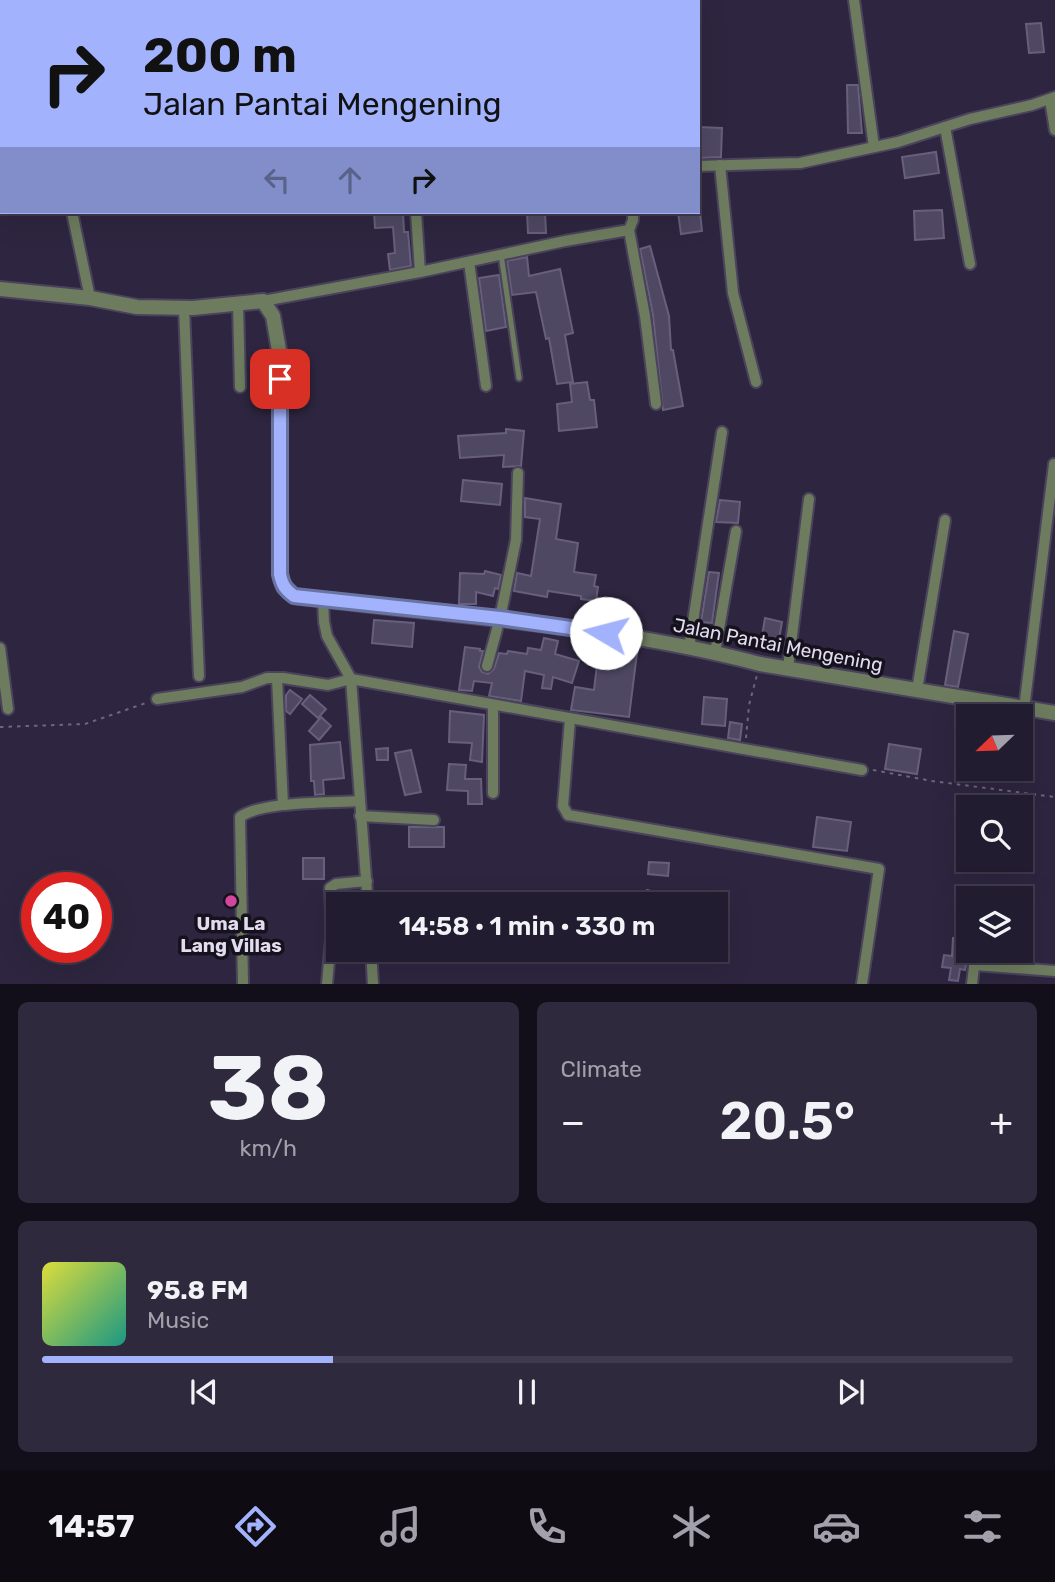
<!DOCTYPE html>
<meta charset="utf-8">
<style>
:root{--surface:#221c30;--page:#2e293c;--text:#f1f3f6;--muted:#a2a1ab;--line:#3f3a4c;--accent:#a2b2fd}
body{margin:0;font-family:Rubik,sans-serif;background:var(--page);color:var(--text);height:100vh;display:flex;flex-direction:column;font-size:26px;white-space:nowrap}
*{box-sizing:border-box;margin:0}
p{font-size:23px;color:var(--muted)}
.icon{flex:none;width:38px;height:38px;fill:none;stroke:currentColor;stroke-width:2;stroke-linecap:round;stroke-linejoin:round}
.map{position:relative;height:984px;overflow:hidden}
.side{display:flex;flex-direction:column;gap:18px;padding:18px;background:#130f1a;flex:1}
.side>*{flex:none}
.guide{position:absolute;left:0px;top:0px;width:700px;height:214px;box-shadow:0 7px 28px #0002,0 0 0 2px var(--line);background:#a2b2fd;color:#111;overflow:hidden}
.needle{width:46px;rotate:247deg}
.fabs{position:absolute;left:956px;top:704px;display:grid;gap:14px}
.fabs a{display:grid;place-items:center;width:77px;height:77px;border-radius:0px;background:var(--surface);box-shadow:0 7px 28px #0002,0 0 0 2px var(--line);font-size:35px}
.speed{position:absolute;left:21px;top:872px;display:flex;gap:14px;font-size:35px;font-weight:700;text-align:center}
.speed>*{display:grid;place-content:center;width:91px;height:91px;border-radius:50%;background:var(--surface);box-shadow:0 7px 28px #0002,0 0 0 2px var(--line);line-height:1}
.speed .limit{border:10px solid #d22;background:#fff;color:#111}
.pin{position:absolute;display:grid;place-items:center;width:60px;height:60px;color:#fff;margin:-30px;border-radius:14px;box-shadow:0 4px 10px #0006}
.me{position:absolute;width:77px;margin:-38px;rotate:278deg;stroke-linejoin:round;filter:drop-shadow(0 0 5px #0008)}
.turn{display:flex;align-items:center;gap:24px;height:147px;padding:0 28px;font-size:32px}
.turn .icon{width:91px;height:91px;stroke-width:2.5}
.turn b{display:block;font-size:49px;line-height:60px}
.lanes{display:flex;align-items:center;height:66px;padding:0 28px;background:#0003;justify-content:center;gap:35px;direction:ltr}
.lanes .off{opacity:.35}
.big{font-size:52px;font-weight:600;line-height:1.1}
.side .tile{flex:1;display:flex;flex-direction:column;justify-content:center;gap:10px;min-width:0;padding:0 24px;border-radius:10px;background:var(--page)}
.side .dial{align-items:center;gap:0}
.dial b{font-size:91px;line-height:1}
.song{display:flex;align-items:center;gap:21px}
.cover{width:84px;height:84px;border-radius:10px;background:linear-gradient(135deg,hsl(60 70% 55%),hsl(170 70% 35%))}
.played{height:7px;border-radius:4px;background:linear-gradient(90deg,var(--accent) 30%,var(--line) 30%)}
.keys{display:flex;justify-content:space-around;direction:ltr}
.heat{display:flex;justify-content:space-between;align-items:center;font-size:38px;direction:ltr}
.side .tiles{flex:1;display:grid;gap:18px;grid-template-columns:1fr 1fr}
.tile:last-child{grid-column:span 2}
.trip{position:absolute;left:326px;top:892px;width:402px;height:70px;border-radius:0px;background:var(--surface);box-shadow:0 7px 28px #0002,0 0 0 2px var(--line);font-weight:600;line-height:70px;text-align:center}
.menu{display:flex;height:112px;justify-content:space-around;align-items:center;background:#0e0b13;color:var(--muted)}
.menu .icon{width:49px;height:49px}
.menu .active{color:var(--accent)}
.menu b{font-size:32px;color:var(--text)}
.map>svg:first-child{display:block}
.building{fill:#4f4863;stroke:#675f7c;stroke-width:2}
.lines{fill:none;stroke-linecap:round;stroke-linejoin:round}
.service-casing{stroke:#4b435c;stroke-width:9}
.minor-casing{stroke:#4b435c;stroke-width:14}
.tertiary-casing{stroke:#4b435c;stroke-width:18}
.path{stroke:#6d667d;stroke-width:2;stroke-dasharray:3.5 5;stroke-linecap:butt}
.service{stroke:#6d7c5e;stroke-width:5}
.minor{stroke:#6d7c5e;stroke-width:10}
.tertiary{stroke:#6d7c5e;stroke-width:14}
.route-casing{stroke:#6974a4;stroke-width:18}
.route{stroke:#a2b2fd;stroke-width:12}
.hotel-dot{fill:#d1479c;stroke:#15121d;stroke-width:2.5}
.labels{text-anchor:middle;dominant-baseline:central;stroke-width:7;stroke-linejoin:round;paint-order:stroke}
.street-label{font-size:19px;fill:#e1dcee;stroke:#15121d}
.poi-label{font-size:19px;font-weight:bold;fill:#e1dcee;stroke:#15121d}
</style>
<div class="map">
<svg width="1055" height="984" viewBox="0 0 1055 984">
<rect width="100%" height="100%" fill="#2e2640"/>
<!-- building -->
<g class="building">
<polygon points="1041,23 1044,52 1029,53 1026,24"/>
<polygon points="847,85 858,85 862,133 848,133"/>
<polygon points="698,127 722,128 721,157 698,158"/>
<polygon points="936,152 939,173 905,178 902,157"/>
<polygon points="942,210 944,238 915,240 914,211"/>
<polygon points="374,212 403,212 404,232 408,232 411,266 390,270 388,254 395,253 393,227 375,228"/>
<polygon points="527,212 545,212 546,233 528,233"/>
<polygon points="678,212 700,212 702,231 681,234"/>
<polygon points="650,246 669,316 671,350 673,350 683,406 663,410 653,315 640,249"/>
<polygon points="527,257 529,276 560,269 573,333 565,335 573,382 557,384 549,338 546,339 536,292 512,295 507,261"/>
<polygon points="499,275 506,327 486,331 479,278"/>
<polygon points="587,382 590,400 594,400 597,427 559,431 557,404 572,402 570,384"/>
<polygon points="506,429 524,431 521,466 503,467 504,455 460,458 458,436 506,433"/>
<polygon points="463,480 502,484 500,505 461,501"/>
<polygon points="525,498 561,504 556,539 578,543 574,572 596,575 594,586 598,587 596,601 581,599 581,596 548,591 547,597 514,591 517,573 531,576 540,519 525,517"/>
<polygon points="720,500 740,502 738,523 716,522"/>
<polygon points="485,571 501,575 498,589 495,588 493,596 476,592 476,604 459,604 460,573 484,574"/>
<polygon points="709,572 719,573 712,623 701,622"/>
<polygon points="765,618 782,622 778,645 761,642"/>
<polygon points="374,620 414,623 412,647 372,643"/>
<polygon points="954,631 968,634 958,687 945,685"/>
<polygon points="544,638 558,641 555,654 579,661 572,683 553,677 551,689 542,688 544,675 525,671 521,701 489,696 492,683 474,681 472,691 459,690 465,647 480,649 480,651 483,651 479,667 482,672 488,674 494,669 499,653 507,654 508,651 527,654 528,648 541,650"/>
<polygon points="599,648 637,653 629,717 571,710 575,687 594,690"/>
<polygon points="290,690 302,699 290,714 286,711 286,695"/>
<polygon points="310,695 326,709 318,718 302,704"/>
<polygon points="704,697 727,699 725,726 702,724"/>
<polygon points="450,711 484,715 482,762 470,760 472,743 449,742"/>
<polygon points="321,717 331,726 319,740 309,731"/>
<polygon points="730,722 742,724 740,740 728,738"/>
<polygon points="340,742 344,778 323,780 324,794 315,795 314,781 311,781 310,745"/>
<polygon points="889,744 921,749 917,774 885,769"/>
<polygon points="388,748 388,760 377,760 376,749"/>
<polygon points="411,750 421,792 405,795 395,753"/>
<polygon points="449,764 466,765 465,779 481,779 482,804 468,804 468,791 447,790"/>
<polygon points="817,817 851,822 847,851 813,847"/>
<rect x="409" y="827" width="35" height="20"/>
<rect x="303" y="858" width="21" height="21"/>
<polygon points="649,862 669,863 668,876 648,874"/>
<polygon points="647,890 667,895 664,905 643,905"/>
<polygon points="960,897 968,898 968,952 965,970 960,969 958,981 949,980 951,968 942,967 944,955 952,956 953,938 956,938 961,913 958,913"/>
</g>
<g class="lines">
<!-- service casing -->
<g class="service-casing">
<polyline id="service" points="501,254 519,378"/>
</g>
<!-- minor casing -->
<g class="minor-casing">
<g id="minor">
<polyline points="854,0 874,147"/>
<polyline points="409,2 409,0"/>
<polyline points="1050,100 1055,130"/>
<polyline points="945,127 970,264"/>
<polyline points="720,165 733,293 756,382"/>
<polyline points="698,166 800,163 898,142 970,119 1032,105 1055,97"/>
<polyline points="72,212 90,298"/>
<polyline points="416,212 420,272"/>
<polyline points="629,230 645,316 656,404"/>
<polyline points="469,262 486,386"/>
<polyline points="263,301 420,272 565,241 629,230 633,220 633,212"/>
<polyline points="238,304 240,387"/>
<polyline points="184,308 199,676"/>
<polyline points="323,599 324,622 327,636 351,679 368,905"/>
<polyline points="0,648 8,709"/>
<polyline points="689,648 722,432"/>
<polyline points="715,652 736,531"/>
<polyline points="487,666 500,618 516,540 518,473"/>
<polyline points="788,668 809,499"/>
<polyline points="277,678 283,805"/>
<polyline points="917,690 945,520"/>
<polyline points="157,699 242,687 267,678 283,678 328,685 351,679 862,770"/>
<polyline points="493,706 493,793"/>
<polyline points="1024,709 1054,464"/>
<polyline points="570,719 563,806 568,815 879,869 862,984"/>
<polyline points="360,816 434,820"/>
<polyline points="371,950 373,984"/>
<polyline points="974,965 1055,971"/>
<path d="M243,984L240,817C262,801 330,803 359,801"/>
<polyline points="327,984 332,929 330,888 336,884 367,881"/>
<polyline points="972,984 976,950"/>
</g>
</g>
<!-- tertiary casing -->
<g class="tertiary-casing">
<path id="tertiary" d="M0,289L90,298L137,307L193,308L263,301L273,316L280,356V574L284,587L294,596C450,616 608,624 760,664L1055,713"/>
</g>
<!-- path -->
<g class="path">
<polyline points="0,727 85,724 146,703"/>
<polyline points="746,738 749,705 757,675"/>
<polyline points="873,770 932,781 1055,797"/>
</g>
<!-- service -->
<use href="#service" class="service"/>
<!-- minor -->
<use href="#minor" class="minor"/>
<!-- tertiary -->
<use href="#tertiary" class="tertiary"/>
</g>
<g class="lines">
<!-- route casing -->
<g class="route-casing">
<path id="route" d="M280,379V574C282,585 285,589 294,596L500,618L606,633"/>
</g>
<!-- route -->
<use href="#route" class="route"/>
</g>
<!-- markers -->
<circle class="hotel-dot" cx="231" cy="901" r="7"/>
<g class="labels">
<!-- street labels -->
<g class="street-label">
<text transform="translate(778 645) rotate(11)">Jalan Pantai Mengening</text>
</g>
<!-- poi labels -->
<g class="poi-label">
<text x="231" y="923">Uma La<tspan x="231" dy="22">Lang Villas</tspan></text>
</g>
</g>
</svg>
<div class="fabs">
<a><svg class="needle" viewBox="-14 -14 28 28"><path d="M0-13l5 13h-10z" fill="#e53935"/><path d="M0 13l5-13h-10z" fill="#a2a1ab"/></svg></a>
<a><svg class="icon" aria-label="search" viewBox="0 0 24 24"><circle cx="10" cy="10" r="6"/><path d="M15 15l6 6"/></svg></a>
<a><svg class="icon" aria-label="layers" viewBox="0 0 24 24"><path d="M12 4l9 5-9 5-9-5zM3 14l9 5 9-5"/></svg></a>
</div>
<div class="speed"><div class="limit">40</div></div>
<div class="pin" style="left:280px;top:379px;background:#d93025"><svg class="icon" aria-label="arrive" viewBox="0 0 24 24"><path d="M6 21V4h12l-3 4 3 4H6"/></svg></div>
<svg class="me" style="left:606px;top:633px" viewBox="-20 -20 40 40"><circle r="19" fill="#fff"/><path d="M0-13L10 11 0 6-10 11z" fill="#a2b2fd"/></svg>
<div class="trip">14:58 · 1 min · 330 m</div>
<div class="guide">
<div class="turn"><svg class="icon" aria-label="right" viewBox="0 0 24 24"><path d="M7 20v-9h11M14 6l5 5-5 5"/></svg><div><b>200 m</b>Jalan Pantai Mengening</div></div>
<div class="lanes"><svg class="icon off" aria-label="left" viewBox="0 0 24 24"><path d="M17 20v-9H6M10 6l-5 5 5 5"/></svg><svg class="icon off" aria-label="ahead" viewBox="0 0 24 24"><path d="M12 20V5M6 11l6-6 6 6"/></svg><svg class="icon" aria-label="right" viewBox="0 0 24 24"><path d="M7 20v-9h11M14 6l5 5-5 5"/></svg></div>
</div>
</div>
<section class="side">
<div class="tiles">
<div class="tile dial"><b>38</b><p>km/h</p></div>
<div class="tile"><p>Climate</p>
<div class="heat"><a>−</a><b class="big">20.5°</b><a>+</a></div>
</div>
<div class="tile">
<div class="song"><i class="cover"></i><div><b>95.8 FM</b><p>Music</p></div></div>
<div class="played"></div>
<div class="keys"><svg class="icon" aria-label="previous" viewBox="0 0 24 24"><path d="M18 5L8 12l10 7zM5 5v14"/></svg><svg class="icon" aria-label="pause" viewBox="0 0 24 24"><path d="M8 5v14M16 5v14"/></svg><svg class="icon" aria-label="next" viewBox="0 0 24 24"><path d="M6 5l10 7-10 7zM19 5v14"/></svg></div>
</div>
</div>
</section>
<nav class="menu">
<b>14:57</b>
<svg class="icon active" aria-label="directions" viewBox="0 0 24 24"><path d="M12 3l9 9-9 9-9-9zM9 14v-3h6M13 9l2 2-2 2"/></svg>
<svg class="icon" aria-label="music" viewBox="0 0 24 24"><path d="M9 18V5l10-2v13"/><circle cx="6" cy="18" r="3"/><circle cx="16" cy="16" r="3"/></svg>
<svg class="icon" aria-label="phone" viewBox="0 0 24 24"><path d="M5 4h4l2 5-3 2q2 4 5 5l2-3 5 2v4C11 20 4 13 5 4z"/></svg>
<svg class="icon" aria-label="climate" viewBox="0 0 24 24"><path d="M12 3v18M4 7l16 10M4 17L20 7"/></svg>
<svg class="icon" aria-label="car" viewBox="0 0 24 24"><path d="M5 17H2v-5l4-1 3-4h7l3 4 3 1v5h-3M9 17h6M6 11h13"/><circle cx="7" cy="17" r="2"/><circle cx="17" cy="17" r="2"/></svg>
<svg class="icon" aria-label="filters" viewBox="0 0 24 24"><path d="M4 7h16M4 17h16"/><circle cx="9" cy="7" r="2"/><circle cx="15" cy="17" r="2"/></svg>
</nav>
